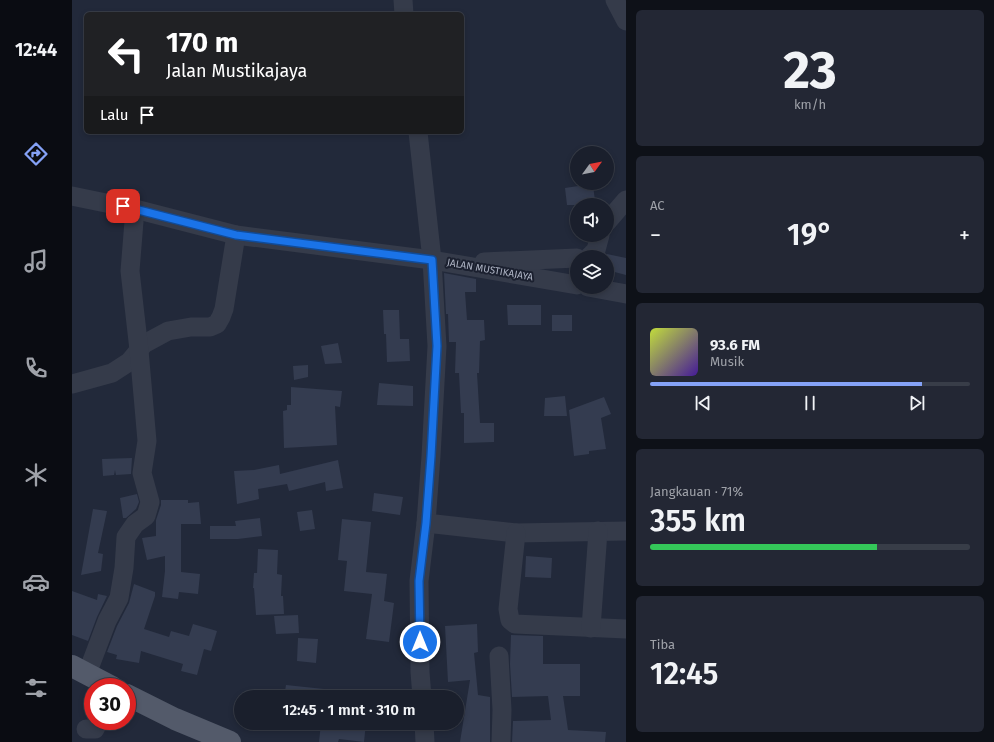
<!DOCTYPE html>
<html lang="id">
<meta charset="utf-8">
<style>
:root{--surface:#1a1f2c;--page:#232734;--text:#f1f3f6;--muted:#9fa2a9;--line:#383d48;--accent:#85a2f7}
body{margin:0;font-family:"Fira Sans",sans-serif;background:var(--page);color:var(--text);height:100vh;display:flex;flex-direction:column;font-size:15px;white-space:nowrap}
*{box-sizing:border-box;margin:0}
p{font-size:13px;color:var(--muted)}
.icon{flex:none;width:22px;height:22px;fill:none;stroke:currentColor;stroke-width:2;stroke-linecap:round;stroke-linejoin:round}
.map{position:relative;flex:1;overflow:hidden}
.sheet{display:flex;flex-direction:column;gap:10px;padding:10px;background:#0e1118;width:368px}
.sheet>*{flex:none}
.top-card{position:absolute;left:12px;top:12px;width:380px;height:122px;border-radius:6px;box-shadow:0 2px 6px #0003,0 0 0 1px var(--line);background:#202124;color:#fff;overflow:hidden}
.needle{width:26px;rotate:57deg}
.controls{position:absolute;left:498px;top:146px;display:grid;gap:8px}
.controls a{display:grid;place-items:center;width:44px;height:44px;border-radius:50%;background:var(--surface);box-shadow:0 2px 6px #0003,0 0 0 1px var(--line);font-size:20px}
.speed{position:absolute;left:12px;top:678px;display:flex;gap:8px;font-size:20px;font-weight:700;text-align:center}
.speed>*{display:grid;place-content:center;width:52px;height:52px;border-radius:50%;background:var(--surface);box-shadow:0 2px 6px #0003,0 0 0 1px var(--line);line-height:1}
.speed .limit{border:6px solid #d22;background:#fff;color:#111}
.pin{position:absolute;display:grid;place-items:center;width:34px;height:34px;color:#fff;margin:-17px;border-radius:8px;box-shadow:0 2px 6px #0006}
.me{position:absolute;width:44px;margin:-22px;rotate:0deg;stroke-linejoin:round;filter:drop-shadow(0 0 3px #0008)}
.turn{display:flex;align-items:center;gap:14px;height:84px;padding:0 16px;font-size:18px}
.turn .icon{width:52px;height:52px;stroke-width:2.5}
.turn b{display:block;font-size:28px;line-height:34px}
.then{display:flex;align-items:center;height:38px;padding:0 16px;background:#0003;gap:8px;font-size:15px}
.big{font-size:30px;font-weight:600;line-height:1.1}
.sheet .card{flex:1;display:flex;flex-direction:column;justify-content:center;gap:6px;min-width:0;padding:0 14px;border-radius:6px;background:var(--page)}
.sheet .dial{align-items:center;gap:0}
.dial b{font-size:52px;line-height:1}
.song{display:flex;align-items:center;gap:12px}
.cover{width:48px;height:48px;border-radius:6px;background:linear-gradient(135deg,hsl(70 70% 55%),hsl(260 70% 35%))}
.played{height:4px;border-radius:2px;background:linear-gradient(90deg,var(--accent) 85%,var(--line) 85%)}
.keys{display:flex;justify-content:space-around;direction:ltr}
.heat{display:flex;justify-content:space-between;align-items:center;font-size:22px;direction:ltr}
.charge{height:6px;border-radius:3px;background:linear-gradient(90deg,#34c759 71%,var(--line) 0)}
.trip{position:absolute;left:162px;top:690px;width:230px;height:40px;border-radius:20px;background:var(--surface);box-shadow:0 2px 6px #0003,0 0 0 1px var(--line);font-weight:600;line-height:40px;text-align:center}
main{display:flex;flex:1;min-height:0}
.menu{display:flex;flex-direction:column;width:72px;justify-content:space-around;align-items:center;background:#0a0c12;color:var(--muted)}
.menu .icon{width:28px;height:28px}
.menu .active{color:var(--accent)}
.menu b{font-size:18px;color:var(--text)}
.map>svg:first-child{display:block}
.building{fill:#343c50}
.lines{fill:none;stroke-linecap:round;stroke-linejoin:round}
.minor{stroke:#353b4a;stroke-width:19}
.major{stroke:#535a6a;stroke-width:22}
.route-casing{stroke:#114b97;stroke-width:10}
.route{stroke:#1a73e8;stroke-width:7}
.labels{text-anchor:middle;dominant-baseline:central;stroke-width:4;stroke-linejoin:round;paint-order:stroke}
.street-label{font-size:10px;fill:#b0b6c6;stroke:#1b202f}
</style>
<main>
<nav class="menu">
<b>12:44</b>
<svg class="icon active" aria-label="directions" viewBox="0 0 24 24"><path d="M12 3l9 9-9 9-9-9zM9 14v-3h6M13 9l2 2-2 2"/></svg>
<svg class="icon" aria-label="music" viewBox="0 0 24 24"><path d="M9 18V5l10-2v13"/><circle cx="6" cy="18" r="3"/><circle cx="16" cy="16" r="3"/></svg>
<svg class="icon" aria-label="phone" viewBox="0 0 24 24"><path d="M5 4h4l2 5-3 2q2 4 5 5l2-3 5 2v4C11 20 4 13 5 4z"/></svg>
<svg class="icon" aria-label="climate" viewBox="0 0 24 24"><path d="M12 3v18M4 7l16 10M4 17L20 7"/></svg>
<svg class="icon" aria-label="car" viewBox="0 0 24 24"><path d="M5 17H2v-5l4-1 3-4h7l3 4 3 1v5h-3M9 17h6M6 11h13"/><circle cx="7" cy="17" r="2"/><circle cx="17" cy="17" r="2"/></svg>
<svg class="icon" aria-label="filters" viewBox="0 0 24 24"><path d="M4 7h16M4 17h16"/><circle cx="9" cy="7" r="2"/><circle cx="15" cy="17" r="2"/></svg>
</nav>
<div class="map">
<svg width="554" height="742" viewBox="0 0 554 742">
<rect width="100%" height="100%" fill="#22293a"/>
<!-- building -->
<g class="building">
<polygon points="513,185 521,185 523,201 514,202 514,205 495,205 493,188"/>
<polygon points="535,254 554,258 554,275 535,270"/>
<polygon points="372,273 404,279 404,292 393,292 395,320 412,320 413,340 408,341 407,373 405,373 408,423 422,423 422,442 392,443 392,413 389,413 387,373 383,373 384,342 377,342 376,314 374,314"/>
<polygon points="435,305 469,305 469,325 436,325"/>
<polygon points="311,310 327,310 328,339 337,339 338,361 315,362 314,334 312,334"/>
<rect x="480" y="315" width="20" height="16"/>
<polygon points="266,343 270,363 253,364 249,346"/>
<polygon points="236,365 236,377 222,380 221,366"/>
<polygon points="307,383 341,386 341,406 305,405"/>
<polygon points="219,387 270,391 268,407 263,406 265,445 212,448 211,411 215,410 215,405 219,405"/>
<polygon points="493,396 495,416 472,416 473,398"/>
<polygon points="532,397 539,414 529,418 534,449 517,451 517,454 502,456 497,410"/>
<polygon points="60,458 59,474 44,475 43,470 42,475 31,476 30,459"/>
<polygon points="266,460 271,488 254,491 253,482 217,491 215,484 186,489 187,499 165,504 162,471 182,470 207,465 208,474"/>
<polygon points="302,493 331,497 328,515 300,511"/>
<polygon points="65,494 67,502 64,509 54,518 51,518 48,498"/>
<polygon points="89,500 116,500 116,503 127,502 129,524 109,524 109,572 128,574 126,594 107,592 106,599 90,597 93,571 93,556 75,560 70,538 84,536 84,520 89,505"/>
<polygon points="21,509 35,511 26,553 31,554 29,571 9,575"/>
<polygon points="240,510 243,529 228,531 225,512"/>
<polygon points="188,518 190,536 166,539 138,539 138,526 164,526 163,521"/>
<polygon points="270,519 299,522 294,572 315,574 312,601 322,603 317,642 294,639 300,594 272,591 275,561 266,560"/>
<polygon points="186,549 206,550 205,574 210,575 209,596 211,596 212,614 184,615 182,588 181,588 182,573 185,573"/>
<polygon points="454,556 480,558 479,578 453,577"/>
<polygon points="62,584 83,592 83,596 72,629 97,637 99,631 117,636 121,624 145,631 139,651 132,649 125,675 109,671 111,664 69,651 67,663 44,659 45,655 35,652 45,626 57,603"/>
<polygon points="0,591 25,600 26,594 35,596 25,617 16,641 0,635"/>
<polygon points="226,615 227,633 204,634 202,616"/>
<polygon points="405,624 406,652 402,653 406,695 418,697 418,742 388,742 398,680 376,682 373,626"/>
<polygon points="439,635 471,636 471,664 508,664 508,696 491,696 496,730 534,732 533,742 440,742 441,721 479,720 476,696 440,697 438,664"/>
<polygon points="226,638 246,639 244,663 225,661"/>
<polygon points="214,685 252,689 251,697 212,697"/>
<polygon points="249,723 294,723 292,742 267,739 266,742 247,742"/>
</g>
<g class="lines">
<!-- minor -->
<g class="minor">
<polyline points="331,0 332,14"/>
<polyline points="543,0 554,21"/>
<polyline points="346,132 360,260 365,346 359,456 354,523 347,581 348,672 350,697"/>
<polyline points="0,196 63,209 164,235 360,260 505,285"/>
<polyline points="535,222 554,200"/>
<polyline points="517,257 524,250 528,235"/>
<polyline points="412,262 505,258"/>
<polyline points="516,287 554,294"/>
<polyline points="0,384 40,373 57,362 72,344 96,331 119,327 138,327 145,324 149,317 152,309 164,235"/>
<polyline points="354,523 444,533 554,531"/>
<polyline points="444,533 436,609 438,620 443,624 554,629"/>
<polyline points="519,628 526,531"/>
<polyline points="427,656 430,710 429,742"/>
<polyline points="15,674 35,621 47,598 52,568 54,537 63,524 74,516 78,502 70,473 75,441 67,350 58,271 63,209"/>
<polyline points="352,723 353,742"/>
<polyline points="14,729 23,729 27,721"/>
</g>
<!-- major -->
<g class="major">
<polyline points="0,666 40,687"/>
<polyline points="55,695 103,719 158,742"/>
</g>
</g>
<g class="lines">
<!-- route casing -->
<g class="route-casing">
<polyline id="route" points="51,206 164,235 360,260 365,346 359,456 354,523 347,581 348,642"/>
</g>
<!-- route -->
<use href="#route" class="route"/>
</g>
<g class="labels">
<!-- street labels -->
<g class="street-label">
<text transform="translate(418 270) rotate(10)">JALAN MUSTIKAJAYA</text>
</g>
</g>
</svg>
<div class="controls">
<a><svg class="needle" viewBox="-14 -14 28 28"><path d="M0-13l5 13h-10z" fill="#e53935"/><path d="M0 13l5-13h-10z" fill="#9fa2a9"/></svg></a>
<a><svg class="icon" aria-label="sound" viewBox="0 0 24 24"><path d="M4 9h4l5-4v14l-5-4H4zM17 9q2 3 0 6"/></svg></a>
<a><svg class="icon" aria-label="layers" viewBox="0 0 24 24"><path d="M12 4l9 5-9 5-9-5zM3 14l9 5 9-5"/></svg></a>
</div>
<div class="speed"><div class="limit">30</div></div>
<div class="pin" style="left:51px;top:206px;background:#d93025"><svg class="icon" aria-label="arrive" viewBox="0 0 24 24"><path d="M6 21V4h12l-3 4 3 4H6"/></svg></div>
<svg class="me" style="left:348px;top:642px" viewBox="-20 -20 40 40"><circle r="17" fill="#1a73e8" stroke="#fff" stroke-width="3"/><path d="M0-11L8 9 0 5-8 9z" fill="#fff"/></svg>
<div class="trip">12:45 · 1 mnt · 310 m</div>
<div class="top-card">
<div class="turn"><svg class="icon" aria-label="left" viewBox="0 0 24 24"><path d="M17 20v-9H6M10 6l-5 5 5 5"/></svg><div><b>170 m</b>Jalan Mustikajaya</div></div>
<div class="then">Lalu<svg class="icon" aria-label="arrive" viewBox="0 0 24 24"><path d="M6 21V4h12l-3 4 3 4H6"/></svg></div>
</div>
</div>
<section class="sheet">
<div class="card dial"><b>23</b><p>km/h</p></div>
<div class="card"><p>AC</p>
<div class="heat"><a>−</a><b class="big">19°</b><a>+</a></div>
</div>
<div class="card">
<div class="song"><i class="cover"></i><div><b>93.6 FM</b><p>Musik</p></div></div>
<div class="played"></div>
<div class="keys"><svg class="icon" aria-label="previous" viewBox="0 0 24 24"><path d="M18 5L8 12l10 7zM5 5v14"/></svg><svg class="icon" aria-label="pause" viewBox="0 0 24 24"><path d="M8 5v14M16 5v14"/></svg><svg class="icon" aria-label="next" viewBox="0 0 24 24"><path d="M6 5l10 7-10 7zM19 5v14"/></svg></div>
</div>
<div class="card"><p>Jangkauan · 71%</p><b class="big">355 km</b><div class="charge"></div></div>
<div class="card"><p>Tiba</p><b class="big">12:45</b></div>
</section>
</main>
